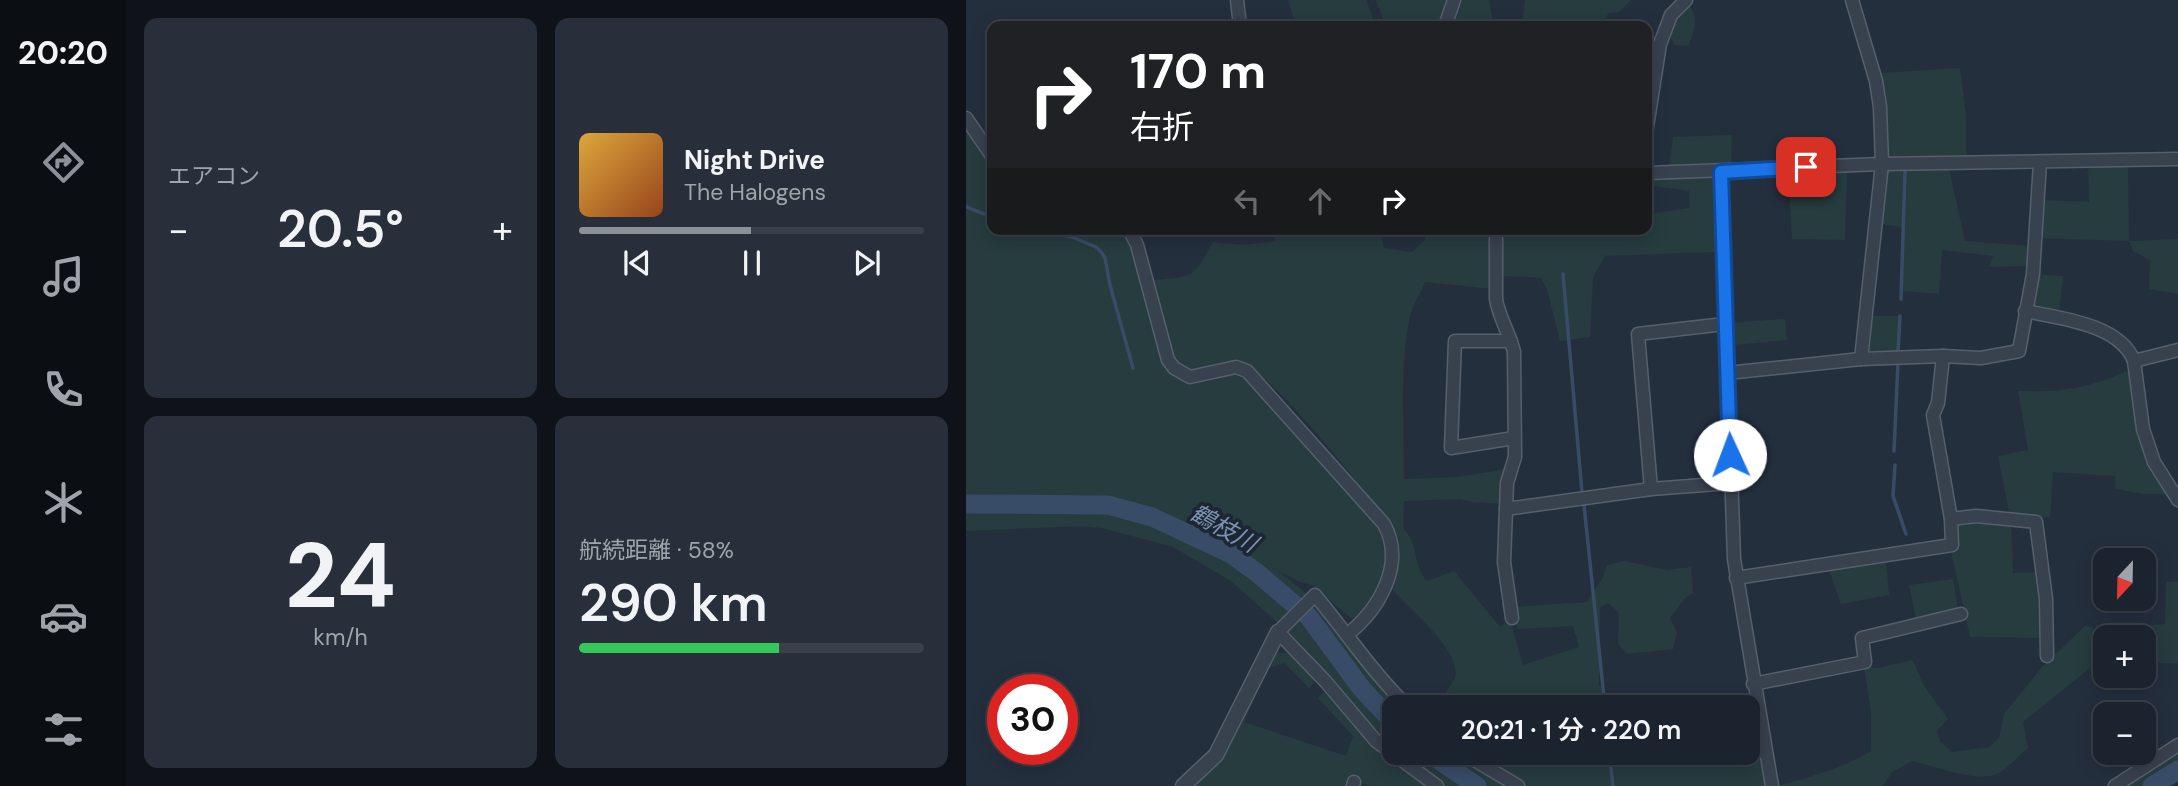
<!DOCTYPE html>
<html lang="ja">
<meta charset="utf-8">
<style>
:root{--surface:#1b232e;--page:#282f3a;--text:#f1f3f6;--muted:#a0a4aa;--line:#39404a;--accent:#8c9099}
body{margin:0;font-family:"DM Sans","Noto Sans JP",sans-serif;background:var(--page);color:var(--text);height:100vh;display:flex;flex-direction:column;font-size:26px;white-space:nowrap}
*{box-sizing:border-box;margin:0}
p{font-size:23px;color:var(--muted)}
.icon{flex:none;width:38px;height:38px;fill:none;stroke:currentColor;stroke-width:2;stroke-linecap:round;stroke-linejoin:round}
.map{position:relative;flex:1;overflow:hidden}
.panel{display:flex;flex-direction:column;gap:18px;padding:18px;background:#0f1319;width:840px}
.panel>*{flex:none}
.top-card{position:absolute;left:21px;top:21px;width:665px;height:214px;border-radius:14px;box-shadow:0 4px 18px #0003,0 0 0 2px var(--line);background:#202124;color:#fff;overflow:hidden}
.needle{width:46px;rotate:202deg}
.tools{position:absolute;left:1127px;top:548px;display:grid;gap:14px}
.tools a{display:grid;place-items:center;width:63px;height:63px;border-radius:14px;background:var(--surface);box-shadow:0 4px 18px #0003,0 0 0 2px var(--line);font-size:35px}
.speed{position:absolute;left:21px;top:674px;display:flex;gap:14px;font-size:35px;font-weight:700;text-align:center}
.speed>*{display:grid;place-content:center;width:91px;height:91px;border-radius:50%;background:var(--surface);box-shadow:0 4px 18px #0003,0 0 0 2px var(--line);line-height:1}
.speed .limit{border:10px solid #d22;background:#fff;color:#111}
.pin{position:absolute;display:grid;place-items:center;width:60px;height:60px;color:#fff;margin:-30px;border-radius:14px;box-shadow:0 4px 10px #0006}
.me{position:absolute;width:77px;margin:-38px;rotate:358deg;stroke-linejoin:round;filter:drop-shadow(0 0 5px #0008)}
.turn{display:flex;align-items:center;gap:24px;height:147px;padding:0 28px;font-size:32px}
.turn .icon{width:91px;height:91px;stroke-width:2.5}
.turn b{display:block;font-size:49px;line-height:60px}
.lanes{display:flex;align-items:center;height:66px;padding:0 28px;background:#0003;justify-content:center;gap:35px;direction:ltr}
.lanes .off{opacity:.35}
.big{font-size:52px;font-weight:600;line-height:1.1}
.panel .widget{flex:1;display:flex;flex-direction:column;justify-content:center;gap:10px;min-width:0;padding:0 24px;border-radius:14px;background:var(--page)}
.panel .dial{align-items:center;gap:0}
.dial b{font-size:91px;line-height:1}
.song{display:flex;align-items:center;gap:21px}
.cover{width:84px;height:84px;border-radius:10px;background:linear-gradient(135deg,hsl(40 70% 55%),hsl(20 70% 35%))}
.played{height:7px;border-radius:4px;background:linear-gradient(90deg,var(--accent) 50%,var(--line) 50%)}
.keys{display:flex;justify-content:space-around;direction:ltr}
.heat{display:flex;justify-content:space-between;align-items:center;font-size:38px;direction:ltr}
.charge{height:10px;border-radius:5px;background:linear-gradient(90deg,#34c759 58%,var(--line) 0)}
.panel .tiles{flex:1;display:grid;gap:18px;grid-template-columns:repeat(2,1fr)}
.trip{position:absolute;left:416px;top:695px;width:378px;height:70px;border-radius:14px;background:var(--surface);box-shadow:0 4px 18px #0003,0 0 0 2px var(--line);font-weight:600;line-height:70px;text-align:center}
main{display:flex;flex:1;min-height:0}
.tabs{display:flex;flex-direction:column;width:126px;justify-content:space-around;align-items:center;background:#0b0e12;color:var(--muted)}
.tabs .icon{width:49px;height:49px}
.tabs .active{color:var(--accent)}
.tabs b{font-size:32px;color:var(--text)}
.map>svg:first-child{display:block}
.green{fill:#263c3f}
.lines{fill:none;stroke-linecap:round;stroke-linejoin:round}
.stream{stroke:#394c67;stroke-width:3.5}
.river{stroke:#394c67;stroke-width:19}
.minor-casing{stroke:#565f6c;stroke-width:15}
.tertiary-casing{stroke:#565f6c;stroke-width:17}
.minor{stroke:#38414e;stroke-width:12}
.tertiary{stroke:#38414e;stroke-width:14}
.route-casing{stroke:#114b97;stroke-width:18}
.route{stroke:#1a73e8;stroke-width:12}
.labels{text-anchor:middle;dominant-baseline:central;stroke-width:7;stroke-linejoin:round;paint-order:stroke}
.water-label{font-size:24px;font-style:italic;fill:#7c92b1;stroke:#1d2633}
</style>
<main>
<nav class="tabs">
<b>20:20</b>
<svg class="icon active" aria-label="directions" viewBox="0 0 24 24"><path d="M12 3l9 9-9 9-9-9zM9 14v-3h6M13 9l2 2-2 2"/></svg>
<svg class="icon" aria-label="music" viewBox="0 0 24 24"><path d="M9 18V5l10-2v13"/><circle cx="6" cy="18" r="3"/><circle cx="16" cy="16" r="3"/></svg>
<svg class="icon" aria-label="phone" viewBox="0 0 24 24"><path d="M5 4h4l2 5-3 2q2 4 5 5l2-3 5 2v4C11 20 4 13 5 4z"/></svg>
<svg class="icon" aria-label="climate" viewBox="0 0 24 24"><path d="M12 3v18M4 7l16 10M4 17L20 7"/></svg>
<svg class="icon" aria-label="car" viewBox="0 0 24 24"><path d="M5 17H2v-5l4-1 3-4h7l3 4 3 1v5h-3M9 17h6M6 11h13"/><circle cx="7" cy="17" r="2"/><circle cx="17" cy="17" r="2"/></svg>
<svg class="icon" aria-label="filters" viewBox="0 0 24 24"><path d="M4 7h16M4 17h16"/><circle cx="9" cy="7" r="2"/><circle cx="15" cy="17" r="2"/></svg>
</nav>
<section class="panel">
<div class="tiles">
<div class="widget"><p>エアコン</p>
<div class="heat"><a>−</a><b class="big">20.5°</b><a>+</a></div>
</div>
<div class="widget">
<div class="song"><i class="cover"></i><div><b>Night Drive</b><p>The Halogens</p></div></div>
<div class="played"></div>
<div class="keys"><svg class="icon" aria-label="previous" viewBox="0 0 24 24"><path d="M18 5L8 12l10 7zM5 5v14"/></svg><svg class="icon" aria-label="pause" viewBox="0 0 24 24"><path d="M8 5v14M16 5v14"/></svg><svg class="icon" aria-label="next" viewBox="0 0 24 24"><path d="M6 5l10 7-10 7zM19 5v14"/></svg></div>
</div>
<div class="widget dial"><b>24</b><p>km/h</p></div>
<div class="widget"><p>航続距離 · 58%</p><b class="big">290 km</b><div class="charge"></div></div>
</div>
</section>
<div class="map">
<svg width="1212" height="786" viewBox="0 0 1212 786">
<rect width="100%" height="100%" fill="#242f3e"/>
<!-- green -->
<g class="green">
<polygon points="322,0 400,0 410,26 330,26"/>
<polygon points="410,0 484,0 475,26 420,26"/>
<polygon points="493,0 523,0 528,26 485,26"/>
<polygon points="559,0 665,0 653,12 643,13 634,26 556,26"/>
<path d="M722,3C733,18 729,30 722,46L709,45L700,30Z"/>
<polygon points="994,68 1000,115 1000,159 922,161 920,109 913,73"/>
<path d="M0,125L26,163V229H161L201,362L223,381L234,383L266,372L279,374L415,526C431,561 417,597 386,619L346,585L334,582L311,570L342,595L333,604L291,568L263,549L179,511L145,502L124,500H0Z"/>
<polygon points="766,135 765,167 703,167 707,137"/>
<polygon points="1162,165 1163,241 1212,239 1212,294 1183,289 1184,260 1167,251 1163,241 1072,238 1075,200 1123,202 1122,166"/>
<polygon points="916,169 983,169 999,241 1063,246 1063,266 1023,267 1027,256 976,250 973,294 936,291 937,227 912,224"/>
<polygon points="881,171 879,240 826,239 822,172"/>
<polygon points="748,175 751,252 639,256 627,277 624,337 594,341 581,289 575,278 534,276 532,229 651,229 652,235 664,229 681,229 681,214 724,208 723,191 688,186 686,177"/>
<path d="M310,229H414L418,248L446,252L459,240L458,229H526L527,289L459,282C455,293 447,305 444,316C433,369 438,426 438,479L493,477L541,469L537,504C523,502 506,504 494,499L438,501L437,528C454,545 445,563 461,581L488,571L534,627L539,623L545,624L557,665L613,647L607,626L552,629L547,617L548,607L621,602L637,577L641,565L659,561L701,570L725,567L727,593L720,597L704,618L711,632L707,649L661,654L652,644L653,613L642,603L634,607L633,685L650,707H470C474,699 485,686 488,680C501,654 440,607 425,588C429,573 434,557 430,541C423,514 302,370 278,364C266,361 238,370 225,372L217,369L207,358L188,280C231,276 225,279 247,242L277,245L309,241Z"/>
<polygon points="1070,274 1097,276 1093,314 1067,309 1064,305"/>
<polygon points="904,316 934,316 932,353 898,355"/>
<polygon points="819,319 821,340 767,345 765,323"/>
<path d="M1166,369L1170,405L1202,490L1200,494H1177L1150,489L1149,476L1087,472L1084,517L1050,516L1043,512L1032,456L1062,450L1052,391C1101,392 1120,389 1166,369Z"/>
<path d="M142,507C217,526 271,558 330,607L313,624L265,581L207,547L136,528L117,526L0,531V509Z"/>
<polygon points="994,521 1045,524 1047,573 1073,572 1077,638 1004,637 985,551 991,550 988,526"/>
<polygon points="920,559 923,595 875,604 862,567"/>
<polygon points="987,579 992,609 950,620 943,585"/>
<path d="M1200,582H1212V663H1194L1178,647V637H1139V656L1057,722L1062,748C1053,755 1043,767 1033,773C1012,784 969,766 946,761L926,772L917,786H556L501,753L782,752V733H793L811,786C844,777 875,769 905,751V711L898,667L911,668L947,660L957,684L982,719L971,731L974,741L986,752L1023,747L1033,738L1038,714L1077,666L1119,626L1135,630L1199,624Z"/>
<polygon points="349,603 439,707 429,707 429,720 398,689 359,631 340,612"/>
<polygon points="337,615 393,691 429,729 429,751 412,738 332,641 320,631"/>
<polygon points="327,652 349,682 343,688 318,663 302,668 278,722 380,756 387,736 352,698 359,691 366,694 417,755 462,786 404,786 388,780 385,786 224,786 304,654"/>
<polygon points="1212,749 1212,767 1180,786 1151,786"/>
<polygon points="430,753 457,753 503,786 477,786"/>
<polygon points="467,753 492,753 548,786 515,786"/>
</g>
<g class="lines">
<!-- stream -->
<g class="stream">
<polyline points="0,207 26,217"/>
<polyline points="75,229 106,237 130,247 136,253 139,258 144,285 167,368"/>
<polyline points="597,274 616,492"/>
<polyline points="935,299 939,171"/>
<polyline points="932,353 934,316"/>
<polyline points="928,451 932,362"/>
<polyline points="929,465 927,496 940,534"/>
<polyline points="618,505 639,707"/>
<polyline points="643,752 647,786"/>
</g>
<!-- river -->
<g class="river">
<polyline points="0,504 142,505 186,517 265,554 290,572 343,617 396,689 429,724"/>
<polyline points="461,752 511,786"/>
<polyline points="1186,786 1212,770"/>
</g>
<!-- minor casing -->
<g class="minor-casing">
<g id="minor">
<polyline points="271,0 274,26"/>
<polyline points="886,0 910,81 914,107 916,164 895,359"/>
<polyline points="479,26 488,0"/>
<polyline points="0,118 26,156"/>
<polyline points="681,127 694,44 705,15 720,0"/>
<polyline points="755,172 768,559 806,786"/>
<polyline points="681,173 916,164 1212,159"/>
<path d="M163,229L171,245L202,360L208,368L224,377L270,367L281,371L418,524C440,564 413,609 382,634"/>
<path d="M530,229V299C533,318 544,334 548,352L549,457L541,483L538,562L546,618"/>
<path d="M1059,311C1093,318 1154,324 1168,361L1177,429L1188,462L1212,500"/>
<polyline points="545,341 489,341 485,448 548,438"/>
<polyline points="1168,361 1212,350"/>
<polyline points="761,373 895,359 977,356 1015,358 1053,351 1067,274 1074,162"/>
<polyline points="685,489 672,334 758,324"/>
<polyline points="540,509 685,489 764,483"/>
<polyline points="985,519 1010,516 1070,522 1080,599 1081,656"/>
<polyline points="770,578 986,545 985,519 967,415 972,403 977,356"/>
<polyline points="787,684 899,662 896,638 995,614"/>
<path d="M442,707C407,673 380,632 349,595L312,632L360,682L410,741L471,786"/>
<polyline points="495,752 552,786"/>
<polyline points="387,786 388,782"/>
<polyline points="1149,786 1212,745"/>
</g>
</g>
<!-- tertiary casing -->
<g class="tertiary-casing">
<polyline id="tertiary" points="217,786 250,755 312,632"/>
</g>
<!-- minor -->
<use href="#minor" class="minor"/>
<!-- tertiary -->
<use href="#tertiary" class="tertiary"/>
</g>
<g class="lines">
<!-- route casing -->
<g class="route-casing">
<polyline id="route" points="764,455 755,172 840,167"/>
</g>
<!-- route -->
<use href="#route" class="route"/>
</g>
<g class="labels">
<!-- water labels -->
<g class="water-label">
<text transform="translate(258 528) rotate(29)">鶴枝川</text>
</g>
</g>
</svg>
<div class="tools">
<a><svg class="needle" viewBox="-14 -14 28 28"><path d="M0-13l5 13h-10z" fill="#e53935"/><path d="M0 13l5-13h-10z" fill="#a0a4aa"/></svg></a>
<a>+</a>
<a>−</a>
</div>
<div class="speed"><div class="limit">30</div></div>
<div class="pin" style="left:840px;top:167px;background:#d93025"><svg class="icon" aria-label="arrive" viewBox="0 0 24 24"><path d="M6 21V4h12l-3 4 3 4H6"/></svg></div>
<svg class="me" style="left:764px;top:455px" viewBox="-20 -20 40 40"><circle r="19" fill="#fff"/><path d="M0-13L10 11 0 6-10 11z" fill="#1a73e8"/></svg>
<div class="trip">20:21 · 1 分 · 220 m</div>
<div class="top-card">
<div class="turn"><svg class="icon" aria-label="right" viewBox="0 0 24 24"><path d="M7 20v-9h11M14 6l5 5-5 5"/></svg><div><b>170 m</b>右折</div></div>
<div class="lanes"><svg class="icon off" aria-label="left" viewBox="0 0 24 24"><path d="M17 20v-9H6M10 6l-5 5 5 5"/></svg><svg class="icon off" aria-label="ahead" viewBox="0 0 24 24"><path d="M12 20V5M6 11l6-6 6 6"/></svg><svg class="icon" aria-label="right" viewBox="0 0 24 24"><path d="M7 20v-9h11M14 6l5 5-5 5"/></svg></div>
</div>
</div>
</main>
